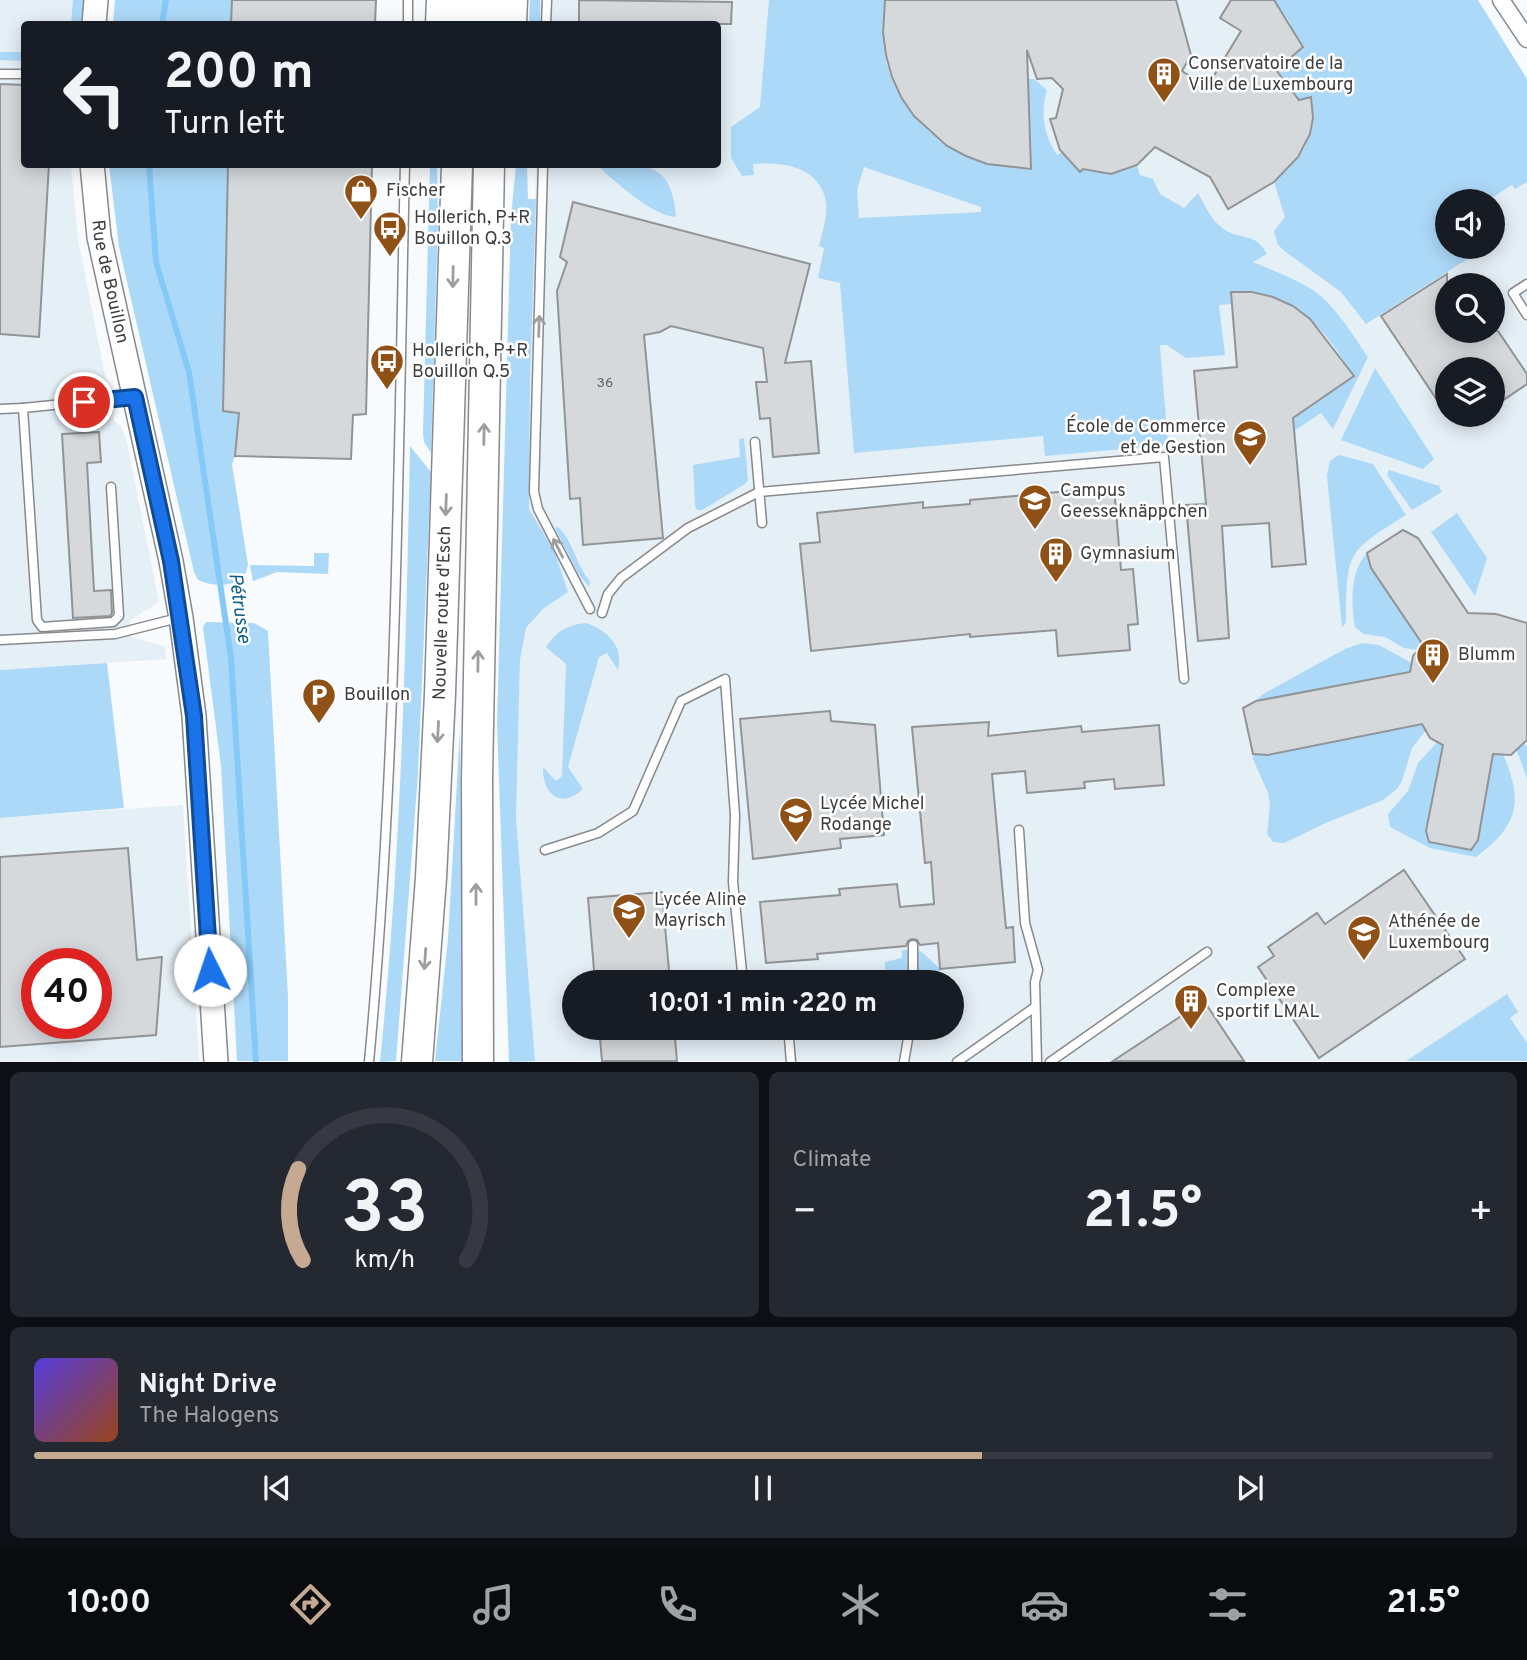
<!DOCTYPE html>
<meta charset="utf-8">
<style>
:root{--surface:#171b24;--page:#242831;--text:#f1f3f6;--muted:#9ea1a6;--line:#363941;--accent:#c5aa91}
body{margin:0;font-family:Overpass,sans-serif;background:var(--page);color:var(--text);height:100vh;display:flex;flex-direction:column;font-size:26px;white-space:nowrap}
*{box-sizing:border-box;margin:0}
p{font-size:23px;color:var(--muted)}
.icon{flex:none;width:38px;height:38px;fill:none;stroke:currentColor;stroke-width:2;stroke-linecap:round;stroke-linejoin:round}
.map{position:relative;height:1062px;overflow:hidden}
.drawer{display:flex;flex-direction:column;gap:10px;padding:10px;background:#0d0f14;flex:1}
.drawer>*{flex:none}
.top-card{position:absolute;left:21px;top:21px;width:700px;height:147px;border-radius:7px;box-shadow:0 4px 18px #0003;background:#171b24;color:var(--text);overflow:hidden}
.tools{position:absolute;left:1435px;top:189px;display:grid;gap:14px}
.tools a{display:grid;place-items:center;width:70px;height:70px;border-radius:50%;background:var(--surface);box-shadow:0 4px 18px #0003;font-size:35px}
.speed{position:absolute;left:21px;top:948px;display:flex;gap:14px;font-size:35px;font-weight:700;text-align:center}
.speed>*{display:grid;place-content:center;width:91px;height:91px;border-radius:50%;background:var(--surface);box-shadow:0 4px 18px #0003;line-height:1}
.speed .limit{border:10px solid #d22;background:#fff;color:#111}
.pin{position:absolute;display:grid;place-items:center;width:60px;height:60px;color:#fff;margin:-30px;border:4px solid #fff;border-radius:50%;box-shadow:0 2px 7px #0007}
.me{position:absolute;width:77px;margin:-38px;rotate:356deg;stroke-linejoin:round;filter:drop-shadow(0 0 5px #0008)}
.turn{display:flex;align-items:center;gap:24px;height:147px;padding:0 28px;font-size:32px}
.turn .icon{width:91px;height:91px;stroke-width:2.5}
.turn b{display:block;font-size:49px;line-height:60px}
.big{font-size:52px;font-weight:700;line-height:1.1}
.drawer .tile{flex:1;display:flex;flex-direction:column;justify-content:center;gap:10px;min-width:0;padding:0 24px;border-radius:10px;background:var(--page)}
.drawer .dial{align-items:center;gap:0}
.dial svg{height:182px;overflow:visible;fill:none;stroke:var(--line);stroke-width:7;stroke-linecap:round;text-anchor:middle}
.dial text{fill:var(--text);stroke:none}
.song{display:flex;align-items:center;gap:21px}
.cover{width:84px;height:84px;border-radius:10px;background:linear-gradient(135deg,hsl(250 70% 55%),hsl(20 70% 35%))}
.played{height:7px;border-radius:4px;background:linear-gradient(90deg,var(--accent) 65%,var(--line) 65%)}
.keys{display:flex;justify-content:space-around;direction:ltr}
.heat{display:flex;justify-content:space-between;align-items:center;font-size:38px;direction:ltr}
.drawer .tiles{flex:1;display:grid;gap:10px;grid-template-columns:1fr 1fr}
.tile:last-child{grid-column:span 2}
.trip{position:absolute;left:562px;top:970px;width:402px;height:70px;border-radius:35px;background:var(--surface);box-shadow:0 4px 18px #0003;font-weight:700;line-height:70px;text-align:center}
.tabs{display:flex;height:112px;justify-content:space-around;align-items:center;background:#090b0e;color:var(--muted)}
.tabs .icon{width:49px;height:49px}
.tabs .current{color:var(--accent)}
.tabs b{font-size:32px;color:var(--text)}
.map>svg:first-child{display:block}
.built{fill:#e5eff6;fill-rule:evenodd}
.green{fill:#add9f8;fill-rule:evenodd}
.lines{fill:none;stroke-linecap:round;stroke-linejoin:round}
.stream{stroke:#85c9f7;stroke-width:6}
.building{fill:#d5d9db;stroke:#919496;stroke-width:2;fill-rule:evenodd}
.lane-casing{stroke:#87898c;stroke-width:11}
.street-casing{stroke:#87898c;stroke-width:19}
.secondary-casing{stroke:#87898c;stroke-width:26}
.highway-casing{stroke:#87898c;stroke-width:33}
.lane{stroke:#fff;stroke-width:8}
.street{stroke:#fff;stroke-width:16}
.secondary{stroke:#fff;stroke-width:23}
.highway{stroke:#fff;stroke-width:30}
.oneway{stroke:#9e9e9e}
.route-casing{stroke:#114b97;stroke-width:18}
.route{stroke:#1a73e8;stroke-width:12}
.labels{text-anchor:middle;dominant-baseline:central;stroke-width:5;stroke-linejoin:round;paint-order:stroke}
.number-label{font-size:14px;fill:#626465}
.poi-label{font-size:18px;fill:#3c3d3e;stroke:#fff;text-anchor:start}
.street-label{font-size:18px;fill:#3c3d3e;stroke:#fff}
.water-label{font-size:19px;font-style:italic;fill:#085e89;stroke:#fff}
</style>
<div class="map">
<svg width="1527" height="1062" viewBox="0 0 1527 1062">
<rect width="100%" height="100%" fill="#f8fbfd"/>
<!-- built -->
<g class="built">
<polygon points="0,0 88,0 85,24 24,24 24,164 71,165 78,239 114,421 121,427 126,438 159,602 129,621 130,637 165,646 166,659 0,670"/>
<path d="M540,0H1478L1527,79V1061H535L516,818L520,660L526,629L544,608L555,553L529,509L530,381L536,165L718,164V24H540ZM1447,201H1493V247H1447ZM1447,285H1493V331H1447ZM1447,369H1493V415H1447ZM574,982H952V1027H574Z"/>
<path d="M183,805L199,1061L0,1062V818ZM37,964H96V1024H37Z"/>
</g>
<!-- green -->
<g class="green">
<polygon points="73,0 88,0 85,24 71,24"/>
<polygon points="115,0 232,0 231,24 113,24"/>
<polygon points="530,0 540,0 540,24 529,24"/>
<path d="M769,0H885C868,95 938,166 1031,169L1027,79H1034L1047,90C1040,112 1044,136 1057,155L1062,152L1080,171L1083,169L1111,174L1137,165L1140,175L1153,179L1160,194L1184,208L1198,193C1204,203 1210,218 1220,226C1237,242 1255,230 1267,254L1253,262C1273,271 1294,278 1313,290C1336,306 1352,334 1368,357L1333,429L1321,413L1294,431L1293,418L1353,376C1324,326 1293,291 1231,292L1232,304L1219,305L1225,355L1186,358L1167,345H1160L1168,445L1045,456L1043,436L854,453L840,283L818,278L824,248L819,246C822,233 828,216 826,202C820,166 782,162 753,164L754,175L742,176L731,158V127L760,107ZM864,167L981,207V212L859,218L857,190Z"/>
<path d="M1274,0H1478L1527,79V182L1515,189L1512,185L1487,201H1447V247H1486L1366,324L1341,292L1287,253L1278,245L1274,231L1285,217L1274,182C1281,172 1291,166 1298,157C1312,140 1314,118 1310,97L1258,111L1269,68L1291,24Z"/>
<polygon points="0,52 24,52 24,61 0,60"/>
<polygon points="527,164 528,199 536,199 530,381 529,509 555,553 568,592 544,608 526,628 520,660 516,818 535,1061 509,1062 497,724 511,216 516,165"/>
<path d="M109,165H228L223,411L239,413L235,456L232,464L248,565L244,579C231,586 212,587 198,580L194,572L119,247Z"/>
<polygon points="437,165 438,218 431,453 424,442 423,433 430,165"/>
<path d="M600,165C645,164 672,161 676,217C653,216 615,182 598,166Z"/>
<polygon points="1375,368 1434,459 1423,469 1341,440"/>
<polygon points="744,438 748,480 745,484 702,510 697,510 695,506 693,465 740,457 739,439"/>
<path d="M410,446L431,472L418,774L396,1061L380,1062C401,857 406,652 410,446Z"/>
<path d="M1339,455L1373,464L1406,515C1348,552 1347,549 1346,619L1345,624L1342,627L1327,476L1330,461Z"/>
<polygon points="1389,470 1439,486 1442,492 1412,510 1387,475"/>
<polygon points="1457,513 1487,558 1475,596 1431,532"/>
<path d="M558,527C573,541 576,565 590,581L589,587L578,573L555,528Z"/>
<polygon points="314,553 329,553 328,574 277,572 253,581 250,565 314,566"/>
<path d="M1367,553L1371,568L1421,642L1417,650L1404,648L1385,637L1364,634L1355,627C1351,603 1350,571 1367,553Z"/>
<polygon points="206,622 254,623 268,631 288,997 288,1061 237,1061 221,766 203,627"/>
<path d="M586,623C607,631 624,645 618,670L607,653L599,657L568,767L583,789C561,810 542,794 543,767L556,781L562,776L566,664L546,647C557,631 567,625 586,623Z"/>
<polygon points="1362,643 1379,645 1423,669 1256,701 1263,694 1345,649"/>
<polygon points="107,663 124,808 0,818 0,670"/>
<polygon points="1423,724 1426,730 1412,748 1402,781 1397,789 1383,800 1328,822 1284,843 1273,842 1267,834 1270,805 1268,793 1253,759 1253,754 1268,755"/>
<polygon points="460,729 463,1061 435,1061 448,939"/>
<path d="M1445,734L1426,831L1429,842L1478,840L1496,738C1521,793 1527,820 1476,857L1430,848L1390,827L1388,814L1408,791L1418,763Z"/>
<polygon points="1511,735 1527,746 1527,778"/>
<polygon points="916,949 922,952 940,969 940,982 885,982 885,962 902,958 902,950"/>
<polygon points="1507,994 1518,1012 1510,1018 1527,1043 1527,1061 1406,1061"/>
</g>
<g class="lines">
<!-- stream -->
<g class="stream">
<polyline points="162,24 166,0"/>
<polyline points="149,164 156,262 189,372 231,658 256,1062"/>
</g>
</g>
<!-- building -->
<g class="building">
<polygon points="232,0 376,0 375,24 231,24"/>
<polygon points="579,0 732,2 731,24 579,24"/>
<polygon points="885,0 1176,0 1191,55 1182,71 1207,87 1241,31 1220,18 1231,0 1274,0 1303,47 1276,70 1299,100 1311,97 1313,118 1310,134 1298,157 1274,182 1228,209 1210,177 1155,147 1137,165 1111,174 1083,169 1080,172 1060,150 1050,119 1056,118 1063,89 1052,78 1037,79 1027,50 1031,169 987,164 966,156 947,146 914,116 901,97 892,77 886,55 883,33"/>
<polygon points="0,84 24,85 24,164 49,164 39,337 0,334"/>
<polygon points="228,164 372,164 366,414 353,415 351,459 235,456 239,413 223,411"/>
<polygon points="573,202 810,264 785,363 811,361 819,453 773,457 770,418 760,419 756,382 767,382 763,348 671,326 660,332 644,335 663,538 583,545 580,498 570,499 557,291 567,262 560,257"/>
<polygon points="1447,274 1447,331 1498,331 1527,374 1527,384 1493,407 1493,369 1447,369 1447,415 1381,316"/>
<polygon points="1231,292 1252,292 1273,297 1293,306 1310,319 1354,376 1293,418 1306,564 1272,567 1269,523 1222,526 1229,638 1198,641 1186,505 1206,504 1194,371 1237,367"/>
<polygon points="99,432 101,462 87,463 94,591 111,590 112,613 110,616 73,618 62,434"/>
<polygon points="1114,487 1121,570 1133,569 1138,624 1128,625 1130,650 1058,656 1056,630 970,637 970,634 811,651 800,544 820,542 817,513 923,502 923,508 970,504 970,500"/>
<polygon points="1403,530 1418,538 1468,613 1496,614 1527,623 1527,740 1511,755 1493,754 1478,840 1471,850 1429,842 1426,831 1443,745 1430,738 1422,724 1268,755 1253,754 1243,708 1256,701 1410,672 1413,656 1423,645 1371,568 1367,553"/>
<polygon points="830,711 831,721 875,725 884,835 840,839 841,848 753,859 740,719"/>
<polygon points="989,722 988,736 1081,726 1082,732 1159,725 1164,785 1115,789 1114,779 1084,782 1085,788 1027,793 1025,771 992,774 1006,928 1013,927 1015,962 940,969 938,943 920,945 917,940 912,939 908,941 906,946 817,954 818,959 766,963 760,902 840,895 839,889 897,884 900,907 934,904 931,862 925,863 912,727"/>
<path d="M128,848L137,960L162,957L156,1035L0,1047V857ZM37,964H96V1024H37Z"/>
<polygon points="1404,870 1465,959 1319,1058 1258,967 1274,956 1268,947 1317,913 1325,924"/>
<polygon points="662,892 670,982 595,982 588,898"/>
<polygon points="1204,1001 1244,1061 1113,1061"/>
<polygon points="599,1027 674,1027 677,1061 602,1061"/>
</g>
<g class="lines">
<!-- lane casing -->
<g class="lane-casing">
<g id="lane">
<polyline points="408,24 408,0"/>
<polyline points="546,24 547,0"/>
<polyline points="0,74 24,74"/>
<polyline points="543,164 534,492 538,509 590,609"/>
<polyline points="1527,284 1513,293 1527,315"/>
<polyline points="0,409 23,408"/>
<polyline points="755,442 762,523"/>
<polyline points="111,487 119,616 113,622 42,627 37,620 23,408 132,397"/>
<polyline points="602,613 608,594 621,578 688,528 759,492 1164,457 1184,679"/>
<polyline points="0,640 115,634 178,618"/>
<polyline points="1019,830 1025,923 1038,970 1035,982 1037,1062"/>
<polyline points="545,850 598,833 633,811 681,701 725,679 735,815 733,882 743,982"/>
<polyline points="913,982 913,945"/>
<polyline points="788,1027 791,1062"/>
<path d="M369,1062C397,763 398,464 405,164"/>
<polyline points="904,1062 910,1027"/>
<polyline points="957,1062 1035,1007"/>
<polyline points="1050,1062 1207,952"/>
</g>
</g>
<!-- street casing -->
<g class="street-casing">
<polyline id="street" points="1501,0 1527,39"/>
</g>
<!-- secondary casing -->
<g class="secondary-casing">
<g id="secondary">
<polyline points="94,24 96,0"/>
<path id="s1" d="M92,164L99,237L171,561L181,618L194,716L216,1062"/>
</g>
</g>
<!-- highway casing -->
<g class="highway-casing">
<g id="highway">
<polyline points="441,24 442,0"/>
<polyline points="463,24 463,0"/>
<polyline points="490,24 491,0"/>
<polyline points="511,24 512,0"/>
<path id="s2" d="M417,1062L431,878L440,694L457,164"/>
<polyline points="478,1062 477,778 489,164"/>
</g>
</g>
<!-- lane -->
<use href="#lane" class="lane"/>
<!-- street -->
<use href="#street" class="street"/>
<!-- secondary -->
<use href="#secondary" class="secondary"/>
<!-- highway -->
<use href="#highway" class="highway"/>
</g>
<!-- one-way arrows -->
<defs><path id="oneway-shaft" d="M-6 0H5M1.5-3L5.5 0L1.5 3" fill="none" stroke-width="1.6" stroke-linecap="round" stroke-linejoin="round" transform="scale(1.75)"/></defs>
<g class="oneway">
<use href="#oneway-shaft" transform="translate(453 277) rotate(91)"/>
<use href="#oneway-shaft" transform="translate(539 326) rotate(-88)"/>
<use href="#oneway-shaft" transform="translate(484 434) rotate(-89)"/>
<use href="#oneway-shaft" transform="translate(446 505) rotate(92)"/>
<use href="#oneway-shaft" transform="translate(558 548) rotate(-117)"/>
<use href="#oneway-shaft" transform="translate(478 661) rotate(-89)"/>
<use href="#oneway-shaft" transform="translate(438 732) rotate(93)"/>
<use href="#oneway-shaft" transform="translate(476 894) rotate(-90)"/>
<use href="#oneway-shaft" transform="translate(425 959) rotate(94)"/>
</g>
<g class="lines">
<!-- route casing -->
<g class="route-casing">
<polyline id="route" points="84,402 135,397 171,561 194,716 210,970"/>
</g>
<!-- route -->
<use href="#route" class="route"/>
</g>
<!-- icons -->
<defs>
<g id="building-pin" transform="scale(1.75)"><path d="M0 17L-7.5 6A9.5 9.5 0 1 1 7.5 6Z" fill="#905116" stroke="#fff"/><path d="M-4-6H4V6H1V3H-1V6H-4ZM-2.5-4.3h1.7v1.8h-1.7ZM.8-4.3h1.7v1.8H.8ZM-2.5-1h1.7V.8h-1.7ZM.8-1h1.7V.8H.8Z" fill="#fff"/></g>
<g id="shop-pin" transform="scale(1.75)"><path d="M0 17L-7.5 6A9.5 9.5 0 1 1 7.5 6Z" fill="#905116" stroke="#fff"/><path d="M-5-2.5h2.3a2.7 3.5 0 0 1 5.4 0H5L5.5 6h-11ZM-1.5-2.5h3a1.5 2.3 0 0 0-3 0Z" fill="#fff"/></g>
<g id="bus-pin" transform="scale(1.75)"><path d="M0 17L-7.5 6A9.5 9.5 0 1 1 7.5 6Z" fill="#905116" stroke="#fff"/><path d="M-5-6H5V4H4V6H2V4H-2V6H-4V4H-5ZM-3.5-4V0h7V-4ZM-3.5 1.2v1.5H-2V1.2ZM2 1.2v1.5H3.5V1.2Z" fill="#fff"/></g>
<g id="school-pin" transform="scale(1.75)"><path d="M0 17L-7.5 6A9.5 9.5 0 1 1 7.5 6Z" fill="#905116" stroke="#fff"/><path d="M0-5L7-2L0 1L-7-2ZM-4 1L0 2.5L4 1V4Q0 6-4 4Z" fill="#fff"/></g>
<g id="parking-pin" transform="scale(1.75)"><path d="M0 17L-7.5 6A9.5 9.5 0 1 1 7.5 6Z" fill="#905116" stroke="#fff"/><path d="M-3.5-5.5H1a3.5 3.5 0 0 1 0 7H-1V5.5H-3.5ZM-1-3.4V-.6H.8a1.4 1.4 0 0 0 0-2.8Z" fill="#fff"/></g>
</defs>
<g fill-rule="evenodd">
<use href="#building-pin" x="1164" y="74"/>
<use href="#shop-pin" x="361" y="191"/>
<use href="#bus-pin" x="390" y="228"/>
<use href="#bus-pin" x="387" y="361"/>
<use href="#school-pin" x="1250" y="437"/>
<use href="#school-pin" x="1035" y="501"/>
<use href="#building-pin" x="1056" y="554"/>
<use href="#building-pin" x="1433" y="655"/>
<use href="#parking-pin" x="319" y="695"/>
<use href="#school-pin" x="796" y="814"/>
<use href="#school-pin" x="629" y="910"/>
<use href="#school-pin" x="1364" y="932"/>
<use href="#building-pin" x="1191" y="1001"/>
</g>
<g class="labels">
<!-- number labels -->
<g class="number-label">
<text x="605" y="383">36</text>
</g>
<!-- poi labels -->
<g class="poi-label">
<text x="1188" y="64">Conservatoire de la<tspan x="1188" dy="21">Ville de Luxembourg</tspan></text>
<text x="386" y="191">Fischer</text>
<text x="414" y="218">Hollerich, P+R<tspan x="414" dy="21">Bouillon Q.3</tspan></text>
<text x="412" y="351">Hollerich, P+R<tspan x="412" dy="21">Bouillon Q.5</tspan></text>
<text x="1226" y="427" text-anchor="end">École de Commerce<tspan x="1226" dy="21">et de Gestion</tspan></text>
<text x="1060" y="491">Campus<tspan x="1060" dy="21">Geesseknäppchen</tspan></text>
<text x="1080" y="554">Gymnasium</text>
<text x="1458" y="655">Blumm</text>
<text x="344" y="695">Bouillon</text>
<text x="820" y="804">Lycée Michel<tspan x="820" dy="21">Rodange</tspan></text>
<text x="654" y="900">Lycée Aline<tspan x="654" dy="21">Mayrisch</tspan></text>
<text x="1388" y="922">Athénée de<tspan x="1388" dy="21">Luxembourg</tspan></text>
<text x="1216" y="991">Complexe<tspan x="1216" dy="21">sportif LMAL</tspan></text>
</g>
<!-- street labels -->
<g class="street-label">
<text stroke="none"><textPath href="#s1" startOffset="119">Rue de Bouillon</textPath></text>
<text stroke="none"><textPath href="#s2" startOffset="450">Nouvelle route d'Esch</textPath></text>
</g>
<!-- water labels -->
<g class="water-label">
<text transform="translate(239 608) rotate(82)">Pétrusse</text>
</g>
</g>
</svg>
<div class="tools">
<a><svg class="icon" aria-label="sound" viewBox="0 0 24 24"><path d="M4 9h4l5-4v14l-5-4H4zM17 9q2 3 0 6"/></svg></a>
<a><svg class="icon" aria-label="search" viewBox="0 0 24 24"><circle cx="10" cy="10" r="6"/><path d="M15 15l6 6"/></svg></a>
<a><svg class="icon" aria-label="layers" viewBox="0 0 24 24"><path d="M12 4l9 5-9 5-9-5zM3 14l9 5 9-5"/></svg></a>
</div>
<div class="speed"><div class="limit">40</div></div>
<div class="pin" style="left:84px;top:402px;background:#d93025"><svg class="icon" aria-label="arrive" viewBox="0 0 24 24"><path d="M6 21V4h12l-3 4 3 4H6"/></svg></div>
<svg class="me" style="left:210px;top:970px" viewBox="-20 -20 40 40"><circle r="19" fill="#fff"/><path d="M0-13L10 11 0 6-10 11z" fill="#1a73e8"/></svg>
<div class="trip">10:01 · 1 min · 220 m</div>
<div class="top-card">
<div class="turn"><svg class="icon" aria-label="left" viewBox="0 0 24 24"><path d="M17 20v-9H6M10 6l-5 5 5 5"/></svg><div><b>200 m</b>Turn left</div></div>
</div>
</div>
<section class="drawer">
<div class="tiles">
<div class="tile dial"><svg viewBox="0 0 100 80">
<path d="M14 69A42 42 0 1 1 86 69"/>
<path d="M14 69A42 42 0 0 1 12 29" stroke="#c5aa91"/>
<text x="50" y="56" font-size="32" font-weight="700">33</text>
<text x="50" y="72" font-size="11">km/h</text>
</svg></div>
<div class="tile"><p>Climate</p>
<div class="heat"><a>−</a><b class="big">21.5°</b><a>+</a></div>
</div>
<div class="tile">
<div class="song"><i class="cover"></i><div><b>Night Drive</b><p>The Halogens</p></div></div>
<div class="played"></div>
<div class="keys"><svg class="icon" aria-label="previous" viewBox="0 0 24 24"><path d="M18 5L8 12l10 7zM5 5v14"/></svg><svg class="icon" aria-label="pause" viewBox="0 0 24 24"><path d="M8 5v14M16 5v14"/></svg><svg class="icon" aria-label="next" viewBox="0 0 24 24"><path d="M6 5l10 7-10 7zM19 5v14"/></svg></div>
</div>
</div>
</section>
<nav class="tabs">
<b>10:00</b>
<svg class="icon current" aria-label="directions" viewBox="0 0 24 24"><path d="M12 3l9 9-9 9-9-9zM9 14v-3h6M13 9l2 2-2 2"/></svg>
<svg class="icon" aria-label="music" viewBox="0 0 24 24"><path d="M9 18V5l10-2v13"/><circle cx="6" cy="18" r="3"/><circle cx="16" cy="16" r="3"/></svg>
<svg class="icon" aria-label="phone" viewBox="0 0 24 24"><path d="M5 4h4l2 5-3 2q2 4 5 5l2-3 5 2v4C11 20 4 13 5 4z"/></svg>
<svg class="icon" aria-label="climate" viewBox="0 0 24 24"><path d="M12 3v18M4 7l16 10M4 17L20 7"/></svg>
<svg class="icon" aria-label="car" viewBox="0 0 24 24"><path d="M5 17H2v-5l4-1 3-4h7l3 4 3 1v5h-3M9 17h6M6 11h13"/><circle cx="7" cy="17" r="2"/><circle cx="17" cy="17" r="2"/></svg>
<svg class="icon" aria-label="filters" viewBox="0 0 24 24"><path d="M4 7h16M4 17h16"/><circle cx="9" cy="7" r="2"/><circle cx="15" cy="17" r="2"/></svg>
<b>21.5°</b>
</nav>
